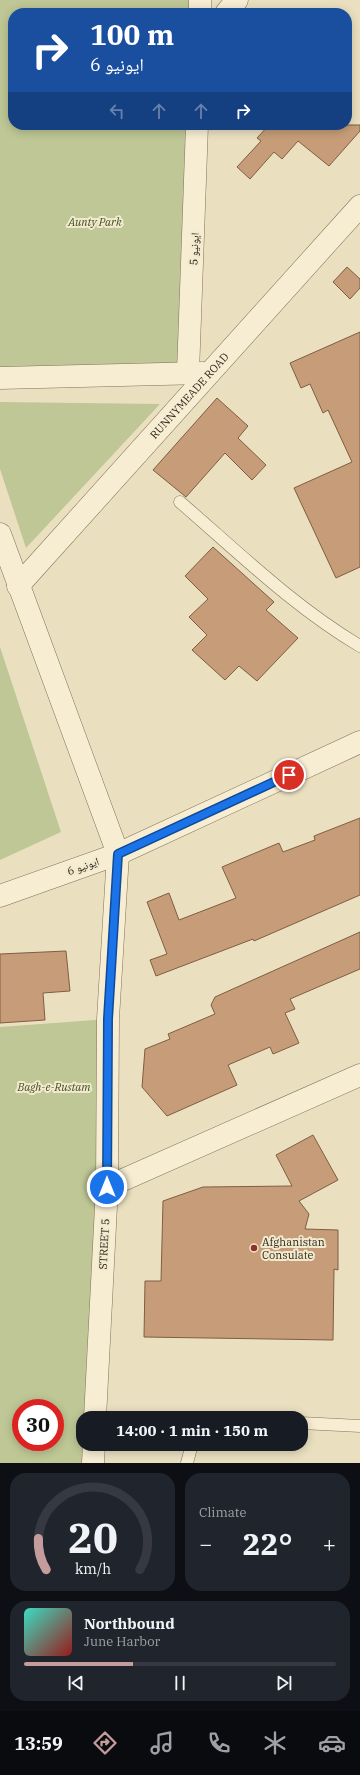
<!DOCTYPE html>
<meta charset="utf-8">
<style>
:root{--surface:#171b24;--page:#20242c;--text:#f1f3f6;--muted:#9ea1a6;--line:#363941;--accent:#c49c9c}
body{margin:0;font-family:"IBM Plex Serif","Noto Naskh Arabic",serif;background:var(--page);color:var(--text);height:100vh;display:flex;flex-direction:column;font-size:15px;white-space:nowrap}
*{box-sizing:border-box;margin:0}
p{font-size:13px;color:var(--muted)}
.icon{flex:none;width:22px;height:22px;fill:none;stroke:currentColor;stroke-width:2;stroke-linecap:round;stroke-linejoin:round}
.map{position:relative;height:1463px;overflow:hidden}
.side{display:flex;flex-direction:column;gap:10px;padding:10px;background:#0d0f14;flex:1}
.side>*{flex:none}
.hud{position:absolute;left:8px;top:8px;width:344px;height:122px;border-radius:16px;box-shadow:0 2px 10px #0003;background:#1a4fa0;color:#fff;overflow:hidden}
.speed{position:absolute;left:12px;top:1399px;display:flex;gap:8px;font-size:20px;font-weight:700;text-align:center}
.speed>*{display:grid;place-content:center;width:52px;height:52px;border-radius:50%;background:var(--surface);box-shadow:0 2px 10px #0003;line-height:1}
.speed .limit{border:6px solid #d22;background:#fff;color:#111}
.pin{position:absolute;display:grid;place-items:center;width:34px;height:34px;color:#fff;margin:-17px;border:2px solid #fff;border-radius:50%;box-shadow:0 1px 4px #0007}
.me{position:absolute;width:44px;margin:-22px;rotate:0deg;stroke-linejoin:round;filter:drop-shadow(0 0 3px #0008)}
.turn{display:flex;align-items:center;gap:14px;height:84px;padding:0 16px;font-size:18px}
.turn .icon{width:52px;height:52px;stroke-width:2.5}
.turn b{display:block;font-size:28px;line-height:34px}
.lanes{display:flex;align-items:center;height:38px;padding:0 16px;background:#0003;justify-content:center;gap:20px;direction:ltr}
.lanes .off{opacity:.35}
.big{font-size:30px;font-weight:700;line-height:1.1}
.side .tile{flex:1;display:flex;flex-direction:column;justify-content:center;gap:6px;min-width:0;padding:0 14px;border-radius:16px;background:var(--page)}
.side .dial{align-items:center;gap:0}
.dial svg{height:104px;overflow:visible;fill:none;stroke:var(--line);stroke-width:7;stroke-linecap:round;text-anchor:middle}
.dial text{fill:var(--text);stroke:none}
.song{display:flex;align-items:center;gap:12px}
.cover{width:48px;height:48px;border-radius:6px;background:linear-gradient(135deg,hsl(170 70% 55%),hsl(0 70% 35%))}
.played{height:4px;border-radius:2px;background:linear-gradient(90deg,var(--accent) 35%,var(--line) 35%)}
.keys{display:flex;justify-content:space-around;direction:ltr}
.heat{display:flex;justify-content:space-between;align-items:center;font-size:22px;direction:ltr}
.side .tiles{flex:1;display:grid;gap:10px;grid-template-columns:1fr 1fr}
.tile:last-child{grid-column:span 2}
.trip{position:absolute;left:76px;top:1411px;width:232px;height:40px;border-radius:16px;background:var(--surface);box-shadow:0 2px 10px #0003;font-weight:700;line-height:40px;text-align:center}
.menu{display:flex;height:64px;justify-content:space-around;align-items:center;background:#090b0e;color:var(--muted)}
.menu .icon{width:28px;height:28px}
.menu .active{color:var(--accent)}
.menu b{font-size:18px;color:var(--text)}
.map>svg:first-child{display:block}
.green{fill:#bec795;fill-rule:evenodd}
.building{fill:#c69d78;stroke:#7f5d41}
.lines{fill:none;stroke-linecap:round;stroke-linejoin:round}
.lane-casing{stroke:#827159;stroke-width:13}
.street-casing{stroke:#827159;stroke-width:23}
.lane{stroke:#f6edd2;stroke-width:12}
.street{stroke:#f6edd2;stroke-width:22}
.route-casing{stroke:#114b97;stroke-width:10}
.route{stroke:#1a73e8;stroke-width:7}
.poi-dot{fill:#8c322d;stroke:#f2eace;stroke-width:1.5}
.labels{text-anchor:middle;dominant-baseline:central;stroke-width:4;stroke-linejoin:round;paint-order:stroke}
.park-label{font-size:11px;font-style:italic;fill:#414d24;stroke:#f2eace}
.street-label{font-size:11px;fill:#32281c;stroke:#f2eace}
.poi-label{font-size:11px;fill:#32281c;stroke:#f2eace;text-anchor:start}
</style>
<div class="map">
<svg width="360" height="1463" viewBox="0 0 360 1463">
<rect width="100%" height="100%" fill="#eae0c0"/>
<!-- green -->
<g class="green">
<polygon points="0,0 195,0 195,13 13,13 13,125 193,125 188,373 0,378"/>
<polygon points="0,402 160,404 26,548 0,469"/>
<polygon points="0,647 61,832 0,860"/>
<path d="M108,1019L96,1418H83V1444L94,1463H0V1027ZM21,1408H55V1442H21Z"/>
</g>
<!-- building -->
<g class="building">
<polygon points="269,125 360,125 360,131 329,166 298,141 282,159 274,152 250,179 237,167 261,141 257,138"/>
<polygon points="347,267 360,279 360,288 350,299 333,282"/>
<polygon points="360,332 360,567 336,578 294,488 352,462 328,410 323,413 310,384 301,388 290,363"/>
<polygon points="217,398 248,426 238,438 266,465 252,480 225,453 186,497 153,470"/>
<polygon points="213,547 274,602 266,610 298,638 257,681 239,666 225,680 192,650 207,635 189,617 208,599 185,576"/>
<polygon points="360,818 360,895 254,941 253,939 156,976 150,960 167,954 147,902 169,893 179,920 236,898 222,867 279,843 283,852 315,840 314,836"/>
<polygon points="360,932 360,969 290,999 295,1009 285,1013 299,1043 273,1054 270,1047 228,1065 237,1085 167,1116 142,1087 145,1049 170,1039 168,1034 215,1014 211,1005 215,997"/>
<polygon points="66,951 70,991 43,993 45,1020 0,1023 0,954"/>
<polygon points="313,1135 338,1180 299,1201 309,1214 305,1229 338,1230 338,1270 334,1269 333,1340 144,1337 145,1281 161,1281 163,1201 203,1187 292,1186 276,1155"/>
</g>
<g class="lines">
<!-- lane casing -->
<g class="lane-casing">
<g id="lane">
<path d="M180,502C238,552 294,607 360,646"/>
<polyline points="301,1423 360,1426"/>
<polyline points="187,1463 192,1444"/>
</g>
</g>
<!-- street casing -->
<g class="street-casing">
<g id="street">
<polyline points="200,13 200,0"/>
<polyline points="226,13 237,0"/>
<polyline points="188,373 197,125"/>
<polyline points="0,378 203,373"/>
<polyline points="0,534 118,854 108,1019 107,1187 95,1418"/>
<path id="s1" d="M18,586L360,206"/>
<polyline points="0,896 118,854 360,742"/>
<polyline points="107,1187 360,1075"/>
<polyline points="93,1463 94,1444"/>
</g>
</g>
<!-- lane -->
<use href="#lane" class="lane"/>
<!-- street -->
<use href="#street" class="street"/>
</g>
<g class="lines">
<!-- route casing -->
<g class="route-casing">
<polyline id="route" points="107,1187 108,1019 118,854 289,775"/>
</g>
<!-- route -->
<use href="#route" class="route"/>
</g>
<!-- markers -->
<circle class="poi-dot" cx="254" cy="1248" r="4"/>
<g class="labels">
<!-- park labels -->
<g class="park-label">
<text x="95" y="222">Aunty Park</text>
<text x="54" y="1087">Bagh-e-Rustam</text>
</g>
<!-- street labels -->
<g class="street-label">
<text transform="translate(194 249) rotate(-87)">ایونیو 5</text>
<text stroke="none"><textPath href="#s1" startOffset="256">RUNNYMEADE ROAD</textPath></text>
<text transform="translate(83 866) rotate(-19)">ایونیو 6</text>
<text transform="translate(104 1244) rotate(-87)">STREET 5</text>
</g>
<!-- poi labels -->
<g class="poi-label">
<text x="262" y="1242">Afghanistan<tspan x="262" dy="13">Consulate</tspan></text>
</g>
</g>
</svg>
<div class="speed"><div class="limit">30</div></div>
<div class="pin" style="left:289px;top:775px;background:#d93025"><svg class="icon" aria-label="arrive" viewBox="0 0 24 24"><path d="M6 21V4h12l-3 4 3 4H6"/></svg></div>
<svg class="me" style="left:107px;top:1187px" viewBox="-20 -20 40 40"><circle r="17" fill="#1a73e8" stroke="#fff" stroke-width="3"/><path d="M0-11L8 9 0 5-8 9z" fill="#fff"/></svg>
<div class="trip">14:00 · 1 min · 150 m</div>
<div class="hud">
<div class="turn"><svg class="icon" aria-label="right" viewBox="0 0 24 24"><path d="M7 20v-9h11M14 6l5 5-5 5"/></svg><div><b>100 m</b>ایونیو 6</div></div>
<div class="lanes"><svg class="icon off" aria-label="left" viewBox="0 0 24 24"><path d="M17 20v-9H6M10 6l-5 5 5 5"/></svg><svg class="icon off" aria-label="ahead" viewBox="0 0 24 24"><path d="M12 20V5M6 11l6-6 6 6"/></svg><svg class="icon off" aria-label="ahead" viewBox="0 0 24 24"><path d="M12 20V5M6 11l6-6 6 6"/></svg><svg class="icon" aria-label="right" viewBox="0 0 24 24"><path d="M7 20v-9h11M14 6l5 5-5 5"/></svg></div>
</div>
</div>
<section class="side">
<div class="tiles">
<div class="tile dial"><svg viewBox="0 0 100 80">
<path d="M14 69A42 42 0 1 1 86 69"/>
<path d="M14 69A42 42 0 0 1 8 45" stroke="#c49c9c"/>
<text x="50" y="56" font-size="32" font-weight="700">20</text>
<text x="50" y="72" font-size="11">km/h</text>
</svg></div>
<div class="tile"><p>Climate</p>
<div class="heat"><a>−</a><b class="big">22°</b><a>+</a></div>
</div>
<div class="tile">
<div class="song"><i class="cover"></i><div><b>Northbound</b><p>June Harbor</p></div></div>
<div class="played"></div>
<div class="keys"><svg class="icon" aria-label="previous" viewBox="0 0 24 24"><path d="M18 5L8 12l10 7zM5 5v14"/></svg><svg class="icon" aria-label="pause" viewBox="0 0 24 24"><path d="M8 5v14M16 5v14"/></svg><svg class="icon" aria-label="next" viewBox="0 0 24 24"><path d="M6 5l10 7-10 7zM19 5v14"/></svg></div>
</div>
</div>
</section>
<nav class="menu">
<b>13:59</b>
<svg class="icon active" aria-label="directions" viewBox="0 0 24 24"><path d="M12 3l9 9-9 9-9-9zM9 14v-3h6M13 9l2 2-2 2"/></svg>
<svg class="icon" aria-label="music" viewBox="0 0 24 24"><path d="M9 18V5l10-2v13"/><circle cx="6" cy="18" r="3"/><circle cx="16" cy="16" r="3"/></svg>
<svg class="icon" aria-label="phone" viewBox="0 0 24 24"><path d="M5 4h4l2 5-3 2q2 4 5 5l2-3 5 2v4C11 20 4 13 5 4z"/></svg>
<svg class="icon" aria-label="climate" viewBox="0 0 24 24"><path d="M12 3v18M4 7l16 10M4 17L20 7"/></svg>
<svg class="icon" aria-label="car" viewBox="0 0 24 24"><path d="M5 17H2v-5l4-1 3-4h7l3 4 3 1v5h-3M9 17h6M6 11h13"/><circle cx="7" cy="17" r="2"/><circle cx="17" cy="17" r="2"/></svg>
</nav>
